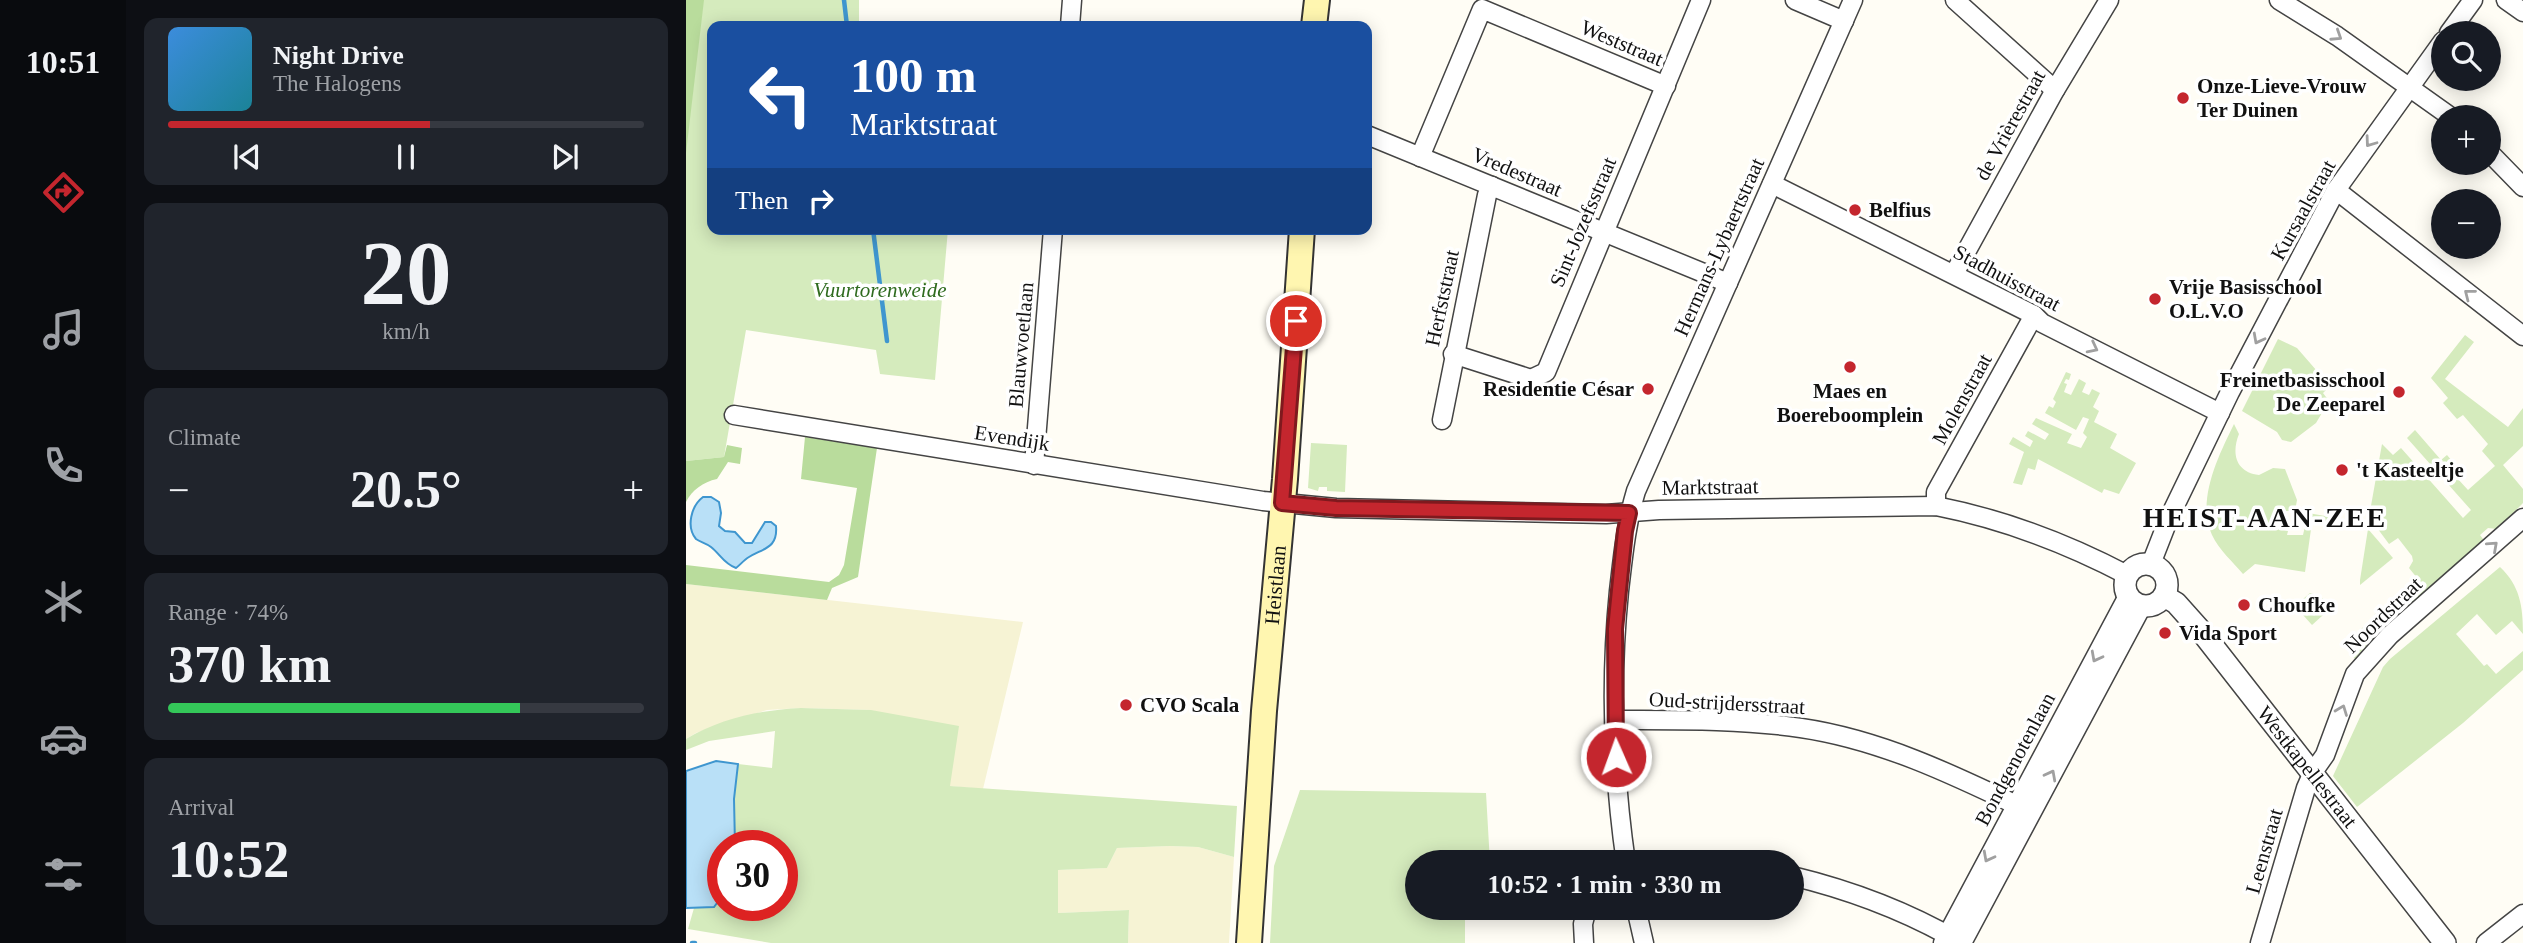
<!DOCTYPE html>
<meta charset="utf-8">
<style>
:root{--surface:#171b24;--page:#20242c;--text:#f1f3f6;--muted:#9ea1a6;--line:#363941;--accent:#c4262e}
body{margin:0;font-family:Georgia,serif;background:var(--page);color:var(--text);height:100vh;display:flex;flex-direction:column;font-size:26px;white-space:nowrap}
*{box-sizing:border-box;margin:0}
p{font-size:23px;color:var(--muted)}
.icon{flex:none;width:38px;height:38px;fill:none;stroke:currentColor;stroke-width:2;stroke-linecap:round;stroke-linejoin:round}
.map{position:relative;flex:1;overflow:hidden}
.sheet{display:flex;flex-direction:column;gap:18px;padding:18px;background:#0d0f14;width:560px}
.sheet>*{flex:none}
.top-card{position:absolute;left:21px;top:21px;width:665px;height:214px;border-radius:14px;box-shadow:0 4px 18px #0003;background:#1a4fa0;color:#fff;overflow:hidden}
.controls{position:absolute;left:1745px;top:21px;display:grid;gap:14px}
.controls a{display:grid;place-items:center;width:70px;height:70px;border-radius:50%;background:var(--surface);box-shadow:0 4px 18px #0003;font-size:35px}
.speed{position:absolute;left:21px;top:830px;display:flex;gap:14px;font-size:35px;font-weight:700;text-align:center}
.speed>*{display:grid;place-content:center;width:91px;height:91px;border-radius:50%;background:var(--surface);box-shadow:0 4px 18px #0003;line-height:1}
.speed .limit{border:10px solid #d22;background:#fff;color:#111}
.pin{position:absolute;display:grid;place-items:center;width:60px;height:60px;color:#fff;margin:-30px;border:4px solid #fff;border-radius:50%;box-shadow:0 2px 7px #0007}
.me{position:absolute;width:77px;margin:-38px;rotate:358deg;stroke-linejoin:round;filter:drop-shadow(0 0 5px #0008)}
.turn{display:flex;align-items:center;gap:24px;height:147px;padding:0 28px;font-size:32px}
.turn .icon{width:91px;height:91px;stroke-width:2.5}
.turn b{display:block;font-size:49px;line-height:60px}
.then{display:flex;align-items:center;height:66px;padding:0 28px;background:#0003;gap:14px;font-size:26px}
.big{font-size:52px;font-weight:700;line-height:1.1}
.sheet .widget{flex:1;display:flex;flex-direction:column;justify-content:center;gap:10px;min-width:0;padding:0 24px;border-radius:14px;background:var(--page)}
.sheet .dial{align-items:center;gap:0}
.dial b{font-size:91px;line-height:1}
.song{display:flex;align-items:center;gap:21px}
.cover{width:84px;height:84px;border-radius:10px;background:linear-gradient(135deg,hsl(210 70% 55%),hsl(190 70% 35%))}
.played{height:7px;border-radius:4px;background:linear-gradient(90deg,var(--accent) 55%,var(--line) 55%)}
.keys{display:flex;justify-content:space-around;direction:ltr}
.heat{display:flex;justify-content:space-between;align-items:center;font-size:38px;direction:ltr}
.charge{height:10px;border-radius:5px;background:linear-gradient(90deg,#34c759 74%,var(--line) 0)}
.trip{position:absolute;left:719px;top:850px;width:399px;height:70px;border-radius:35px;background:var(--surface);box-shadow:0 4px 18px #0003;font-weight:700;line-height:70px;text-align:center}
main{display:flex;flex:1;min-height:0}
.dock{display:flex;flex-direction:column;width:126px;justify-content:space-around;align-items:center;background:#090b0e;color:var(--muted)}
.dock .icon{width:49px;height:49px}
.dock .active{color:var(--accent)}
.dock b{font-size:32px;color:var(--text)}
.map>svg:first-child{display:block}
.farmland{fill:#f6f3d4}
.green{fill:#d5ebbd}
.forest{fill:#b9dc9c}
.water{fill:#b9e0f7;stroke:#3f96cf;stroke-width:2}
.lines{fill:none;stroke-linecap:round;stroke-linejoin:round}
.stream{stroke:#3f96cf;stroke-width:4.5}
.minor-casing{stroke:#444;stroke-width:21}
.tertiary-casing{stroke:#444;stroke-width:24}
.secondary-casing{stroke:#333;stroke-width:28}
.minor{stroke:#fff;stroke-width:18}
.tertiary{stroke:#fff;stroke-width:21}
.secondary{stroke:#fff6b0;stroke-width:24}
.oneway{stroke:#a0a0a0}
.route-casing{stroke:#7f191e;stroke-width:18}
.route{stroke:#c4262e;stroke-width:12}
.poi-dot{fill:#c4262e;stroke:#fff;stroke-width:2.5}
.labels{text-anchor:middle;dominant-baseline:central;stroke-width:7;stroke-linejoin:round;paint-order:stroke}
.street-label{font-size:21px;fill:#111;stroke:#fff}
.poi-label{font-size:21px;font-weight:bold;fill:#111;stroke:#fff;text-anchor:start}
.park-label{font-size:21px;font-style:italic;fill:#2f6b1f;stroke:#fff}
.district-label{font-size:28px;font-weight:bold;letter-spacing:2px;fill:#111;stroke:#fff}
</style>
<main>
<nav class="dock">
<b>10:51</b>
<svg class="icon active" aria-label="directions" viewBox="0 0 24 24"><path d="M12 3l9 9-9 9-9-9zM9 14v-3h6M13 9l2 2-2 2"/></svg>
<svg class="icon" aria-label="music" viewBox="0 0 24 24"><path d="M9 18V5l10-2v13"/><circle cx="6" cy="18" r="3"/><circle cx="16" cy="16" r="3"/></svg>
<svg class="icon" aria-label="phone" viewBox="0 0 24 24"><path d="M5 4h4l2 5-3 2q2 4 5 5l2-3 5 2v4C11 20 4 13 5 4z"/></svg>
<svg class="icon" aria-label="climate" viewBox="0 0 24 24"><path d="M12 3v18M4 7l16 10M4 17L20 7"/></svg>
<svg class="icon" aria-label="car" viewBox="0 0 24 24"><path d="M5 17H2v-5l4-1 3-4h7l3 4 3 1v5h-3M9 17h6M6 11h13"/><circle cx="7" cy="17" r="2"/><circle cx="17" cy="17" r="2"/></svg>
<svg class="icon" aria-label="filters" viewBox="0 0 24 24"><path d="M4 7h16M4 17h16"/><circle cx="9" cy="7" r="2"/><circle cx="15" cy="17" r="2"/></svg>
</nav>
<section class="sheet">
<div class="widget">
<div class="song"><i class="cover"></i><div><b>Night Drive</b><p>The Halogens</p></div></div>
<div class="played"></div>
<div class="keys"><svg class="icon" aria-label="previous" viewBox="0 0 24 24"><path d="M18 5L8 12l10 7zM5 5v14"/></svg><svg class="icon" aria-label="pause" viewBox="0 0 24 24"><path d="M8 5v14M16 5v14"/></svg><svg class="icon" aria-label="next" viewBox="0 0 24 24"><path d="M6 5l10 7-10 7zM19 5v14"/></svg></div>
</div>
<div class="widget dial"><b>20</b><p>km/h</p></div>
<div class="widget"><p>Climate</p>
<div class="heat"><a>−</a><b class="big">20.5°</b><a>+</a></div>
</div>
<div class="widget"><p>Range · 74%</p><b class="big">370 km</b><div class="charge"></div></div>
<div class="widget"><p>Arrival</p><b class="big">10:52</b></div>
</section>
<div class="map">
<svg width="1837" height="943" viewBox="0 0 1837 943">
<rect width="100%" height="100%" fill="#fffdf5"/>
<!-- farmland -->
<g class="farmland">
<polygon points="0,584 337,622 297,789 263,786 185,710 115,708 81,710 10,733 0,739"/>
<polygon points="484,846 512,847 548,857 543,943 442,943 443,910 372,913 371,870 421,868 431,848"/>
</g>
<!-- green -->
<g class="green">
<polygon points="0,0 173,0 173,26 26,26 26,229 262,229 249,380 194,374 190,350 60,330 38,457 0,461"/>
<polygon points="1779,335 1788,342 1759,379 1822,427 1837,408 1837,446 1817,465 1837,489 1837,503 1811,529 1802,528 1794,535 1797,539 1795,544 1692,631 1669,659 1656,644 1689,618 1688,615 1732,579 1723,568 1727,561 1726,556 1712,538 1703,544 1683,517 1696,444 1707,455 1715,448 1777,518 1785,510 1721,438 1729,430 1755,460 1761,455 1776,473 1771,478 1782,490 1809,466 1796,451 1802,444 1777,415 1771,419 1757,403 1762,398 1745,378"/>
<polygon points="1592,339 1611,348 1644,386 1637,393 1643,401 1630,423 1605,442 1596,440 1591,432 1556,411"/>
<polygon points="1380,372 1385,374 1383,380 1380,379 1378,383 1381,384 1378,392 1385,395 1393,379 1400,383 1396,392 1403,395 1406,389 1414,393 1407,407 1413,411 1408,422 1431,434 1424,448 1450,463 1433,494 1418,489 1416,493 1352,459 1349,470 1342,468 1336,485 1327,483 1338,452 1323,444 1327,437 1344,447 1347,441 1339,436 1342,431 1359,440 1363,434 1346,424 1350,418 1386,434 1381,443 1395,448 1401,437 1397,433 1403,419 1397,417 1390,430 1359,413 1363,406 1367,408 1370,402 1367,399"/>
<path d="M1548,424L1553,434C1545,454 1550,472 1573,475L1587,468L1599,469L1611,500L1609,511H1597L1594,529L1602,531L1601,535H1617L1622,513L1662,520L1666,524L1665,527L1626,522L1619,572L1569,564L1557,574C1547,562 1533,550 1526,535C1510,500 1533,455 1548,424Z"/>
<polygon points="625,443 661,445 659,492 641,491 641,487 633,487 632,491 622,488"/>
<polygon points="1682,529 1707,558 1674,585 1674,580"/>
<path d="M1814,567C1834,586 1837,606 1837,634L1826,621L1810,635L1791,614L1770,634L1798,666L1801,664L1810,674L1837,651V670L1777,723L1671,807L1647,776L1697,667L1704,659Z"/>
<polygon points="1624,593 1634,596 1646,607 1626,625 1609,606"/>
<path d="M115,708L185,710L273,726L264,786L551,806L548,857L512,847L484,846L431,848L421,868L372,870V913L443,910L442,943H85L2,929L8,908L28,907L37,895V905H96V845H49L48,799L52,764L86,768L89,731L23,741L0,750V739C35,718 75,710 115,708Z"/>
<polygon points="614,790 800,793 804,863 732,863 732,908 786,908 779,910 779,943 584,943 588,866"/>
</g>
<!-- forest -->
<g class="forest">
<polygon points="0,0 18,0 0,153"/>
<polygon points="119,437 191,448 172,577 146,588 141,600 0,584 0,565 143,582 153,575 158,565 171,488 115,479"/>
<path d="M41,445L56,448L54,464L42,462L31,479C17,482 6,490 0,502V461L38,457Z"/>
</g>
<!-- water -->
<g class="water">
<path d="M17,497H25L33,502L35,513L33,526L39,531L49,532L59,543H66L79,522H85L90,526C92,548 78,548 63,557C58,560 54,565 50,568C38,564 34,554 25,547C20,543 14,542 10,539C0,527 5,506 17,497Z"/>
<polygon points="30,761 52,764 48,799 49,845 37,845 37,895 28,907 0,908 0,771"/>
</g>
<g class="lines">
<!-- stream -->
<g class="stream">
<polyline points="158,0 161,26"/>
<polyline points="187,229 201,341"/>
<polyline points="6,943 9,943"/>
</g>
<!-- minor casing -->
<g class="minor-casing">
<g id="minor">
<polyline points="1109,0 1158,21"/>
<polyline points="1269,0 1369,90"/>
<polyline points="1593,0 1651,36 1765,117"/>
<polyline points="1820,0 1837,12"/>
<polyline points="384,26 386,0"/>
<polyline points="1763,33 1787,0"/>
<polyline points="681,135 1042,283"/>
<polyline points="1802,151 1837,187"/>
<polyline points="734,157 796,9 980,86"/>
<polyline points="1086,184 1348,315 1356,323 1534,413"/>
<polyline points="1650,190 1837,336"/>
<polyline points="1268,274 1369,90 1423,0"/>
<polyline points="767,354 845,379 860,372 1015,0"/>
<path d="M48,415L577,501L650,508L920,514L973,510L1250,506C1316,519 1382,544 1441,575"/>
<polyline points="756,420 801,195 806,186"/>
<polyline points="348,465 367,229"/>
<polyline points="1250,506 1250,492 1348,315"/>
<polyline points="1465,564 1483,518 1544,392 1650,190 1757,41"/>
<path d="M929,720C991,720 1054,719 1115,728C1197,740 1272,777 1345,812"/>
<path d="M940,863C927,773 924,681 933,591C937,557 940,524 950,491L1167,0"/>
<path d="M1106,876C1164,890 1220,911 1272,941"/>
<polyline points="950,908 958,943"/>
<polyline points="898,943 897,924 901,908"/>
<polyline points="1257,943 1442,596"/>
<polyline points="1276,943 1456,606"/>
<polyline points="1574,943 1620,788 1627,772 1639,755 1669,674 1704,635 1837,518"/>
<polyline points="1800,943 1837,914"/>
</g>
</g>
<!-- tertiary casing -->
<g class="tertiary-casing">
<g id="tertiary">
<circle cx="1460" cy="585" r="21"/>
<path id="s1" d="M1478,596L1490,603L1515,631L1759,943"/>
</g>
</g>
<!-- secondary casing -->
<g class="secondary-casing">
<g id="secondary">
<polyline points="628,26 631,0"/>
<path id="s2" d="M563,943L578,711L599,479L616,229"/>
</g>
</g>
<!-- minor -->
<use href="#minor" class="minor"/>
<!-- tertiary -->
<use href="#tertiary" class="tertiary"/>
<!-- secondary -->
<use href="#secondary" class="secondary"/>
</g>
<!-- one-way arrows -->
<defs><path id="oneway-chevron" d="M-2-3.5L2.5 0L-2 3.5" fill="none" stroke-width="1.6" stroke-linecap="round" stroke-linejoin="round" transform="scale(1.75)"/></defs>
<g class="oneway">
<use href="#oneway-chevron" transform="translate(1651 36) rotate(33)"/>
<use href="#oneway-chevron" transform="translate(1684 142) rotate(126)"/>
<use href="#oneway-chevron" transform="translate(1783 294) rotate(-142)"/>
<use href="#oneway-chevron" transform="translate(1572 339) rotate(118)"/>
<use href="#oneway-chevron" transform="translate(1407 348) rotate(27)"/>
<use href="#oneway-chevron" transform="translate(1807 546) rotate(-42)"/>
<use href="#oneway-chevron" transform="translate(1410 657) rotate(118)"/>
<use href="#oneway-chevron" transform="translate(1656 710) rotate(-69)"/>
<use href="#oneway-chevron" transform="translate(1365 775) rotate(-62)"/>
<use href="#oneway-chevron" transform="translate(1302 857) rotate(118)"/>
</g>
<g class="lines">
<!-- route casing -->
<g class="route-casing">
<polyline id="route" points="610,321 596,503 650,508 943,513 939,531 929,629 930,757"/>
</g>
<!-- route -->
<use href="#route" class="route"/>
</g>
<!-- markers -->
<g class="poi-dot">
<circle cx="1497" cy="98" r="7"/>
<circle cx="1169" cy="210" r="7"/>
<circle cx="1469" cy="299" r="7"/>
<circle cx="1164" cy="367" r="7"/>
<circle cx="962" cy="389" r="7"/>
<circle cx="1713" cy="392" r="7"/>
<circle cx="1656" cy="470" r="7"/>
<circle cx="1558" cy="605" r="7"/>
<circle cx="1479" cy="633" r="7"/>
<circle cx="440" cy="705" r="7"/>
</g>
<g class="labels">
<!-- street labels -->
<g class="street-label">
<text transform="translate(936 43) rotate(23)">Weststraat</text>
<text transform="translate(1324 125) rotate(-61)">de Vrièrestraat</text>
<text transform="translate(831 172) rotate(23)">Vredestraat</text>
<text transform="translate(1617 210) rotate(-61)">Kursaalstraat</text>
<text transform="translate(897 222) rotate(-67)">Sint-Jozefsstraat</text>
<text transform="translate(1033 247) rotate(-66)">Hermans-Lybaertstraat</text>
<text transform="translate(1321 278) rotate(28)">Stadhuisstraat</text>
<text transform="translate(756 298) rotate(-78)">Herfststraat</text>
<text transform="translate(335 345) rotate(-85)">Blauwvoetlaan</text>
<text transform="translate(1276 399) rotate(-61)">Molenstraat</text>
<text transform="translate(326 438) rotate(9)">Evendijk</text>
<text transform="translate(1024 487) rotate(-1)">Marktstraat</text>
<text stroke="none"><textPath href="#s2" startOffset="359">Heistlaan</textPath></text>
<text transform="translate(1697 615) rotate(-44)">Noordstraat</text>
<text transform="translate(1041 703) rotate(3)">Oud-strijdersstraat</text>
<text transform="translate(1329 759) rotate(-62)">Bondgenotenlaan</text>
<text stroke="none"><textPath href="#s1" startOffset="224">Westkapellestraat</textPath></text>
<text transform="translate(1578 851) rotate(-74)">Leenstraat</text>
</g>
<!-- poi labels -->
<g class="poi-label">
<text x="1511" y="86">Onze-Lieve-Vrouw<tspan x="1511" dy="24">Ter Duinen</tspan></text>
<text x="1183" y="210">Belfius</text>
<text x="1483" y="287">Vrije Basisschool<tspan x="1483" dy="24">O.L.V.O</tspan></text>
<text x="1699" y="380" text-anchor="end">Freinetbasisschool<tspan x="1699" dy="24">De Zeeparel</tspan></text>
<text x="948" y="389" text-anchor="end">Residentie César</text>
<text x="1164" y="391" text-anchor="middle">Maes en<tspan x="1164" dy="24">Boereboomplein</tspan></text>
<text x="1670" y="470">'t Kasteeltje</text>
<text x="1572" y="605">Choufke</text>
<text x="1493" y="633">Vida Sport</text>
<text x="454" y="705">CVO Scala</text>
</g>
<!-- park labels -->
<g class="park-label">
<text x="194" y="290">Vuurtorenweide</text>
</g>
<!-- district labels -->
<g class="district-label">
<text x="1579" y="517">HEIST-AAN-ZEE</text>
</g>
</g>
</svg>
<div class="controls">
<a><svg class="icon" aria-label="search" viewBox="0 0 24 24"><circle cx="10" cy="10" r="6"/><path d="M15 15l6 6"/></svg></a>
<a>+</a>
<a>−</a>
</div>
<div class="speed"><div class="limit">30</div></div>
<div class="pin" style="left:610px;top:321px;background:#d93025"><svg class="icon" aria-label="arrive" viewBox="0 0 24 24"><path d="M6 21V4h12l-3 4 3 4H6"/></svg></div>
<svg class="me" style="left:930px;top:757px" viewBox="-20 -20 40 40"><circle r="17" fill="#c4262e" stroke="#fff" stroke-width="3"/><path d="M0-11L8 9 0 5-8 9z" fill="#fff"/></svg>
<div class="trip">10:52 · 1 min · 330 m</div>
<div class="top-card">
<div class="turn"><svg class="icon" aria-label="left" viewBox="0 0 24 24"><path d="M17 20v-9H6M10 6l-5 5 5 5"/></svg><div><b>100 m</b>Marktstraat</div></div>
<div class="then">Then<svg class="icon" aria-label="right" viewBox="0 0 24 24"><path d="M7 20v-9h11M14 6l5 5-5 5"/></svg></div>
</div>
</div>
</main>
